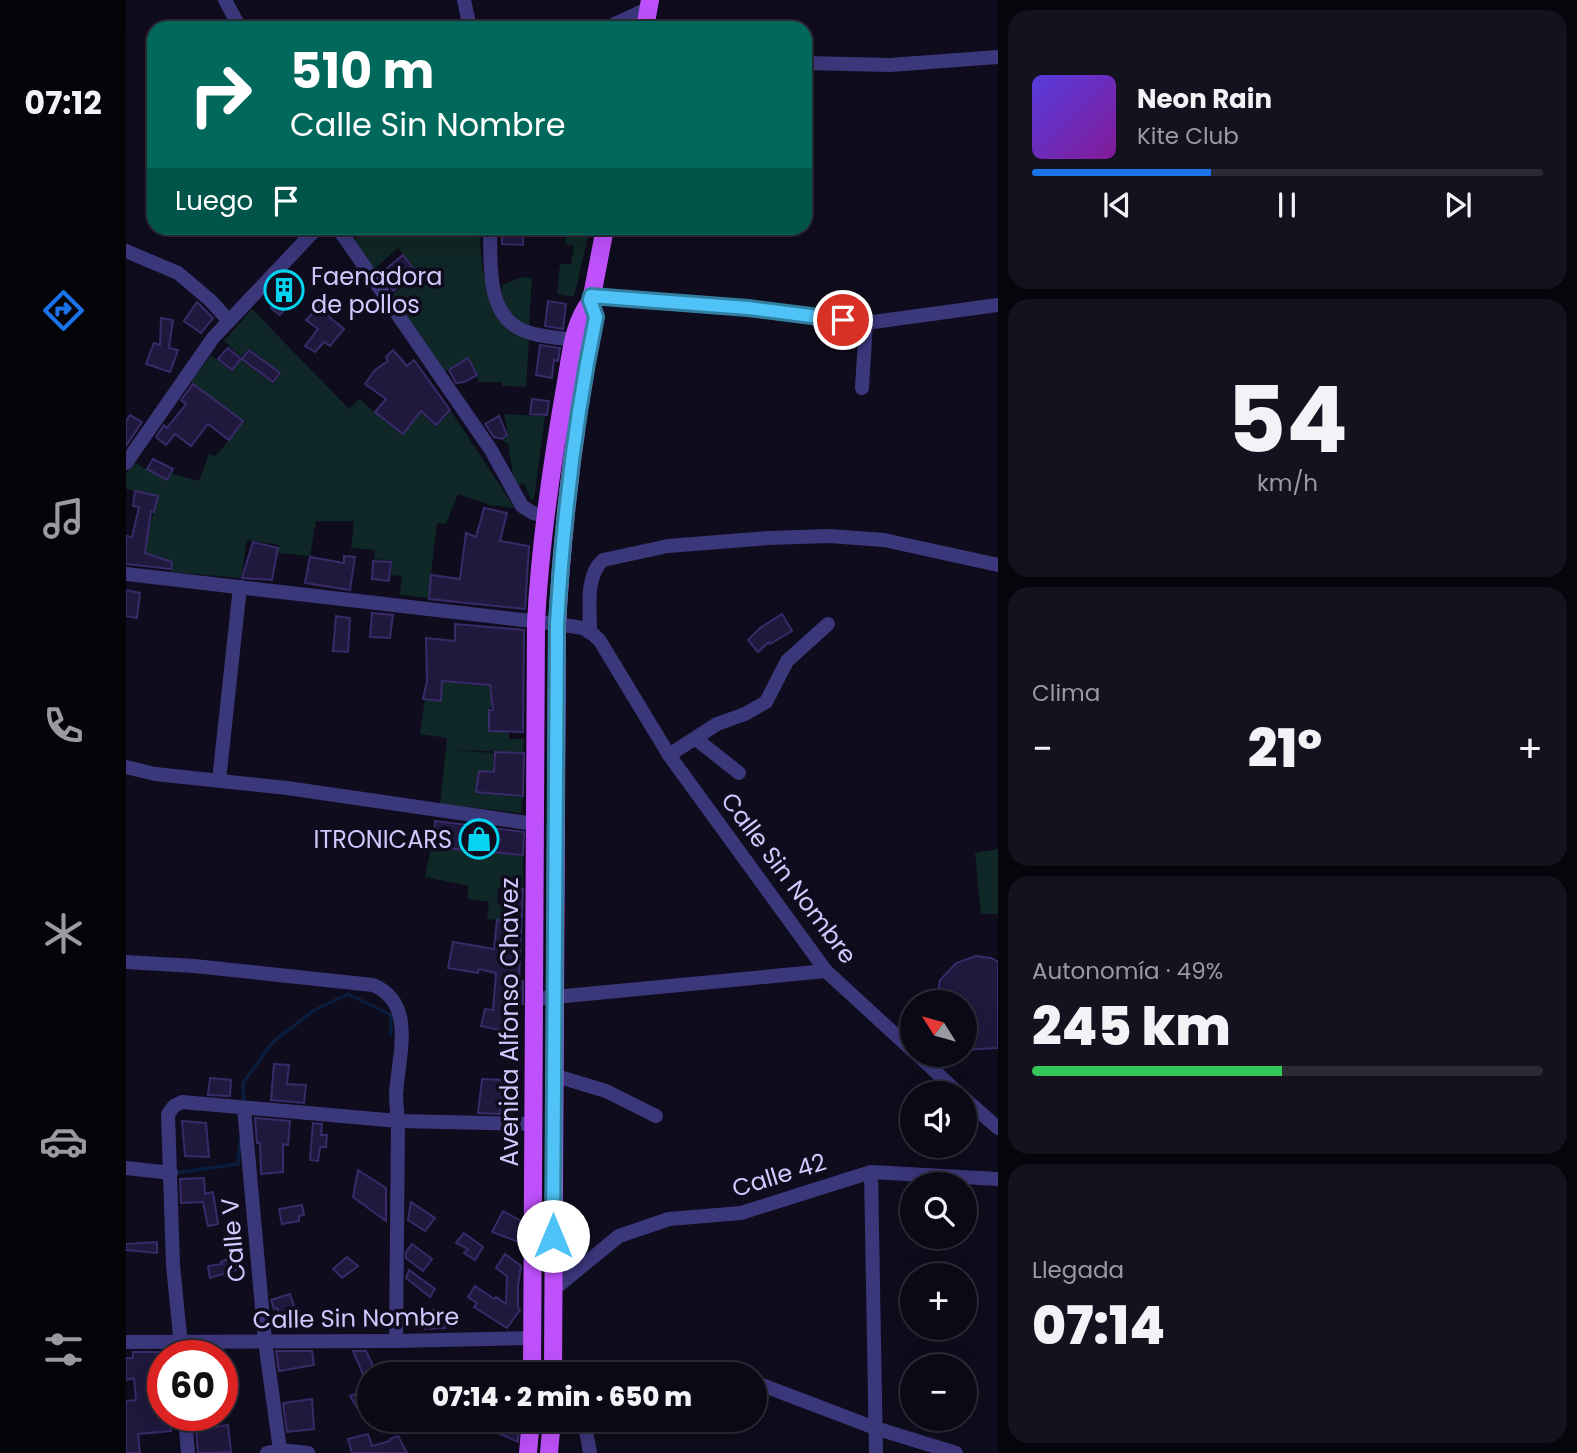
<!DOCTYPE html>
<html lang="es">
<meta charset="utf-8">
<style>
:root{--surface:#0b0916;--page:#14121f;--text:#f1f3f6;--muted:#9a9aa1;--line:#2b2a35;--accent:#1a73e8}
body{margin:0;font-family:Poppins,sans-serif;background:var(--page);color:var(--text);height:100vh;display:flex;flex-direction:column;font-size:26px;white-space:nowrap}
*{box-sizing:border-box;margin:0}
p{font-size:23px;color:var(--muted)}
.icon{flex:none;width:38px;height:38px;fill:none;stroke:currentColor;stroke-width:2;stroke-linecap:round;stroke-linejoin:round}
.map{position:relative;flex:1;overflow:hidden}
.panel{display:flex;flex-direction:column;gap:10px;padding:10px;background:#06050c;width:579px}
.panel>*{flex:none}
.hud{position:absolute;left:21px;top:21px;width:665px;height:214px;border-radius:21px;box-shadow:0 7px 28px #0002,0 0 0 2px var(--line);background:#00695c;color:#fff;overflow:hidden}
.needle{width:46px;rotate:307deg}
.controls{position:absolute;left:774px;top:990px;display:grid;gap:14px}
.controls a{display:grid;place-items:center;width:77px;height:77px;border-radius:50%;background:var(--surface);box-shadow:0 7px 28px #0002,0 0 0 2px var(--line);font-size:35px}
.speed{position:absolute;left:21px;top:1340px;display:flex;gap:14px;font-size:35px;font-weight:700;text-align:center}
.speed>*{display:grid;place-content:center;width:91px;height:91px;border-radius:50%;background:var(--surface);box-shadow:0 7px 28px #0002,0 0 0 2px var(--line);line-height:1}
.speed .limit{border:10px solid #d22;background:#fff;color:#111}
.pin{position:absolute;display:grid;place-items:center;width:60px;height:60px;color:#fff;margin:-30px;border:4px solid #fff;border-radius:50%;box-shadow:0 2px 7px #0007}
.me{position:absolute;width:77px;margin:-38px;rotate:0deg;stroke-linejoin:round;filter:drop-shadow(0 0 5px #0008)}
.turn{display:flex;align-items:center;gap:24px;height:147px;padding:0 28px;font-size:32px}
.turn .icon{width:91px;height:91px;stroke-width:2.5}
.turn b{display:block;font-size:49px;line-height:60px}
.then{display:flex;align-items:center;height:66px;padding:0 28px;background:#0003;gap:14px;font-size:26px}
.big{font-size:52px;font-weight:800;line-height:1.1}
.panel .card{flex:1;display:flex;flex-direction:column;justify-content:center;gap:10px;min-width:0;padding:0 24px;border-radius:21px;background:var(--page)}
.panel .dial{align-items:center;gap:0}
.dial b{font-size:91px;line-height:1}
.song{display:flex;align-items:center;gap:21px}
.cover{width:84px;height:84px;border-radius:10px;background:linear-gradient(135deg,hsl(250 70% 55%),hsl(290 70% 35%))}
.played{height:7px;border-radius:4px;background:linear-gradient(90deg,var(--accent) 35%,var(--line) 35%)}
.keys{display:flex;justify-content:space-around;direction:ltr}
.heat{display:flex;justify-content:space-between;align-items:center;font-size:38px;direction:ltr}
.charge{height:10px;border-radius:5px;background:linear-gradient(90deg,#34c759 49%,var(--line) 0)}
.trip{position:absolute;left:231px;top:1362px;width:410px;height:70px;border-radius:35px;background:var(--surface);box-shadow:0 7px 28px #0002,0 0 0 2px var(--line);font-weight:800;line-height:70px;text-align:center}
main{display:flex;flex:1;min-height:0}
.tab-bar{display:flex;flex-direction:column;width:126px;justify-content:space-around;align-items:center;background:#040409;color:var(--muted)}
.tab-bar .icon{width:49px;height:49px}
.tab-bar .on{color:var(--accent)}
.tab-bar b{font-size:32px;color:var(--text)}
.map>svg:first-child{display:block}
.green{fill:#0f2726}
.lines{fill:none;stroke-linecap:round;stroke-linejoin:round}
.stream{stroke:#0b1d3d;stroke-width:3.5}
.building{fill:#20183d;stroke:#382b69;stroke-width:2}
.street{stroke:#3b377b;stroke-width:14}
.primary{stroke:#bf51fc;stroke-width:18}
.route-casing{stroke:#337fa1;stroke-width:18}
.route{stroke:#4fc3f7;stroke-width:12}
.labels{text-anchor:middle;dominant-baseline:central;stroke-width:7;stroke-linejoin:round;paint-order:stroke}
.poi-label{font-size:24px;fill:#d0c9fe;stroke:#0f0c1d;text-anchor:start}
.street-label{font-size:24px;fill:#d0c9fe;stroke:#0f0c1d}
</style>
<main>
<nav class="tab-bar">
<b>07:12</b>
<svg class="icon on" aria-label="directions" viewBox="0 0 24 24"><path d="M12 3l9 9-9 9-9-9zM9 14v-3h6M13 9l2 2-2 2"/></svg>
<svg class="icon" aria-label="music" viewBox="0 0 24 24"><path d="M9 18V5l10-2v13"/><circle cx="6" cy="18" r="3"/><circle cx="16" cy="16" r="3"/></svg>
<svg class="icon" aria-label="phone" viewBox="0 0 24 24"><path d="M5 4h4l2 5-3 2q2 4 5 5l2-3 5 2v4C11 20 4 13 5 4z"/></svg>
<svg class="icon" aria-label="climate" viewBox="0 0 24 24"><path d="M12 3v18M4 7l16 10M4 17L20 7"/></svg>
<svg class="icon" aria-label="car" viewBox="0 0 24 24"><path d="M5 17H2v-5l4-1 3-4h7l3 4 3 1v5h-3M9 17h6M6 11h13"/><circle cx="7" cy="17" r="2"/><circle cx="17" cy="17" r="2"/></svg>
<svg class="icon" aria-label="filters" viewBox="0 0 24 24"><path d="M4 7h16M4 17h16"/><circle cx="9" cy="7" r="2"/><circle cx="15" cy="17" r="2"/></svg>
</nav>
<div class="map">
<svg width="872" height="1453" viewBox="0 0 872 1453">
<rect width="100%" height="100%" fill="#0f0c1d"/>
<!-- green -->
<g class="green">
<path d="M238,228H353C357,273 356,318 403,340L400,387L377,386L375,382H353L343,357L315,374L263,297L282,281L290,271L272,248L246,271L227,240L240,232Z"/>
<polygon points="441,228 464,228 448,297 431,294 434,264 445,264 448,246 439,244"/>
<polygon points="396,277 406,278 403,326 375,311 376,285"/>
<polygon points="126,309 223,409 233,399 276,435 294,412 310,427 325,411 389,508 364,505 332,494 320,524 311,523 302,598 274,595 276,576 265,575 266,561 248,559 249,550 225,548 228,521 190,521 184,556 152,553 153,545 121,540 115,578 45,572 46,562 20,553 24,523 33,496 0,489 0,474 9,463 41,481 45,473 73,481 83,454 90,456 118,421 65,382 85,355 105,371 115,360 147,384 155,374 123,348 115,357 98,341"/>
<polygon points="378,414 419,416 408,499 405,500 398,483 389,487 382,444 376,440 382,435"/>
<polygon points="317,682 364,686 366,706 362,710 362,731 383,732 383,739 398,739 397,752 326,750 367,753 367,771 352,771 349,793 397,797 395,813 314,804 321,738 294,734 299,699 315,701"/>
<polygon points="305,848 397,855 397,888 372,888 371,903 397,905 397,922 361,919 363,902 341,899 343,886 299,877"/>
<polygon points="872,849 872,914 855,914 849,853"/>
</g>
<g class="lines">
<!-- stream -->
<g class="stream">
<polyline points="118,1105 117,1083 147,1042 187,1011 222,994 265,1015 265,1034"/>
<polyline points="49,1173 112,1164 114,1141"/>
</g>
</g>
<!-- building -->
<g class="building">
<polygon points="376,231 397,232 397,245 376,244"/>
<polygon points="277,255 289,271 267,291 255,273"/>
<polygon points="155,280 170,293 154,315 145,308 154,295 147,288"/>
<polygon points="422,301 440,304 437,329 419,326"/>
<polygon points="71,302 87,318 75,333 58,321"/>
<polygon points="196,303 204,311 202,316 218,329 204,346 198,342 189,352 179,346 192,329 180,320"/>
<polygon points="35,318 47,320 43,348 52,350 44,372 20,364 28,343 34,345"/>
<polygon points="414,345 434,348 432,361 428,360 426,378 410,375"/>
<polygon points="102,348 115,359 106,370 92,359"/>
<polygon points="123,350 154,373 147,382 116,359"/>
<polygon points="267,350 281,366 288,360 324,410 310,425 295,411 277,434 249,412 260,399 239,384 249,370 262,361 260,357"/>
<polygon points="342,358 351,375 338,382 330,383 323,370"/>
<polygon points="67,384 117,421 103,440 82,424 65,446 49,434 40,445 30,437 38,425 41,428 60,404 55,400"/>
<polygon points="406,399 423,401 421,415 404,414"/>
<polygon points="4,415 16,422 0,446 0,421"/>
<polygon points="373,416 381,435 376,439 368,437 359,424"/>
<polygon points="27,459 47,469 41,480 21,469"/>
<polygon points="9,491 32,496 28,512 25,511 19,553 46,562 45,569 0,564 0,536 6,537 13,507 7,506"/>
<polygon points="358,508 381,513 374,541 403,546 399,609 303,599 305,575 334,579 340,533 350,537"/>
<polygon points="127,542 152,548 146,580 116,578"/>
<polygon points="218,556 229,557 224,590 179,583 184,557 218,563"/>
<polygon points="247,561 265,562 263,581 246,579"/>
<polygon points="0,590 14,593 11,618 0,616"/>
<polygon points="246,613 267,615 264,638 244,637"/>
<polygon points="656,614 666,631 644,644 643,642 632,652 622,640 634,628"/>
<polygon points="210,616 224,618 222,652 207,651"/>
<polygon points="329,624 398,630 397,732 363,731 363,710 367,710 364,685 316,681 315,701 297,699 301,681 300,638 329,641"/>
<polygon points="369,752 398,753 397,796 350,792 353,771 368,772"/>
<polygon points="309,821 398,832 397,855 307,847"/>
<polygon points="381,889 397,889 393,981 397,981 397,1004 385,1003 378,1031 355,1026 359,1009 367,1010 370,973 353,969 352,973 322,968 327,942 368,949 371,920 380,921"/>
<polygon points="850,956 865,958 872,962 872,1048 838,1050 838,1003 810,1003 814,980 830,963"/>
<polygon points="148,1064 163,1065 161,1084 180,1085 178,1103 145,1100"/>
<polygon points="84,1078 105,1080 104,1096 82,1095"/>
<polygon points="356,1079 377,1080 374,1114 352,1113"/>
<polygon points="129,1118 164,1121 162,1145 157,1144 157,1172 135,1174 134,1143 131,1143"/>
<polygon points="56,1121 80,1123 83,1157 59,1156"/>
<polygon points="187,1123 196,1124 195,1135 201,1135 200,1147 194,1147 192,1161 184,1160"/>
<polygon points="232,1170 260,1188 260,1221 227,1197"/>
<polygon points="78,1178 79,1194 87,1192 92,1224 82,1226 77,1202 55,1203 54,1179"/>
<polygon points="285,1202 309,1218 299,1231 282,1220"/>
<polygon points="176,1205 178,1215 173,1216 173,1221 156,1224 153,1209"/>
<polygon points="377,1211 395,1221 393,1242 366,1232"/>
<polygon points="338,1233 357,1247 349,1260 338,1253 342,1249 330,1243"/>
<polygon points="31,1242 31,1253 0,1250 0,1244"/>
<polygon points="286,1244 306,1259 297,1271 280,1258 280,1252"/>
<polygon points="379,1254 395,1266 392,1286 392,1308 394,1310 381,1328 348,1307 351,1303 342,1297 349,1286 368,1299 370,1297 380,1304 381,1276 370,1268"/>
<polygon points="106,1257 110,1270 84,1278 82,1266 96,1264 95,1262"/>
<polygon points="221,1257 232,1266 216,1278 207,1269"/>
<polygon points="283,1270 309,1289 304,1297 280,1278"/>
<polygon points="164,1294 169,1309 173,1308 176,1317 157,1324 151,1308 148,1309 145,1300"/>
<polygon points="300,1310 319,1310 319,1328 299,1329"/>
<polygon points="150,1351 186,1351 188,1365 153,1371"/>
<polygon points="227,1351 240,1351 251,1374 243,1374 243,1388"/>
<polygon points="7,1352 37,1352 37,1416 44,1416 45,1431 12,1434 14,1453 0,1453 0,1401 10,1400 8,1378 0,1380 0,1358 7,1358"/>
<polygon points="394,1361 394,1374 372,1374 372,1367 376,1362"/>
<polygon points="243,1389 243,1410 235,1414 224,1396"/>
<polygon points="186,1399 188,1429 161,1432 157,1403"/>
<polygon points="365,1419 393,1419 392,1442 363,1429"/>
<polygon points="102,1425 105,1452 72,1453 70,1429"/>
<polygon points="242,1434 246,1446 264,1441 264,1439 272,1436 281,1453 226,1453 222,1439"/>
</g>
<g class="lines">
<!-- street -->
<g class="street">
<polyline points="99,0 114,28"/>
<polyline points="338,0 344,28"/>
<polyline points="480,28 523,8"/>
<polyline points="679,63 764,65 872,57"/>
<polyline points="212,228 365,450 396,506 407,513 419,516"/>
<path d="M364,228C365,258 360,307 389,326C406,337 429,337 448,340"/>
<polyline points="0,251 52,273 85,301 103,321"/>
<polyline points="465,296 622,308 740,323 872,305"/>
<polyline points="736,388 740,323"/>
<polyline points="0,463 87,338 191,228"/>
<polyline points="0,574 431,624 457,628 468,635 474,641 543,755 700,971 786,1050"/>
<path d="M464,631C464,609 459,576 477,560L542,546L643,538L703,536L758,540L872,565"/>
<polyline points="570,739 613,773"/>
<polyline points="543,755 591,724 619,714 640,702 661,661 702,624"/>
<polyline points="0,767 29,774 161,788 409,824"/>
<polyline points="93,780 114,587"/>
<path d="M0,962L68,966L247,985C291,1003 272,1057 270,1094C270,1103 271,1112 272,1121L270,1341"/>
<polyline points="408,999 700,971"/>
<polyline points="792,1055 833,1094"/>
<polyline points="427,1075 480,1091 530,1116"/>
<polyline points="838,1098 872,1128"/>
<polyline points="118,1108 139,1341 154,1450"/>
<polyline points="0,1168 45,1173"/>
<polyline points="745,1172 750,1453"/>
<polyline points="427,1290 493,1236 543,1219 615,1213 745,1172 872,1179"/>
<polyline points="0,1342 270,1341 406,1338"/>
<polyline points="56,1356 47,1265 42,1114 48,1106 56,1102 272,1121 408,1124"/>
<polyline points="628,1382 749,1428 830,1453"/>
<polyline points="59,1416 62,1453"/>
<polyline points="458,1419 464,1453"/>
<polyline points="141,1453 154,1450 182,1453"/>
</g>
<!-- primary -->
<g class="primary">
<polyline points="519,28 524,0"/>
<path d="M406,1374L410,623C414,542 426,462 440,382C445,354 447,323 465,301"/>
<path d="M427,1374L431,624C437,521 449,418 469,317L465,301L479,228"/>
<polyline points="402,1453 405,1419"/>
<polyline points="423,1453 426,1419"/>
</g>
</g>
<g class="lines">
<!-- route casing -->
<g class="route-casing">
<path id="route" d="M427,1236L431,624C437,521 449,418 470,317L464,300L465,296L622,308L717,320"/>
</g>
<!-- route -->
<use href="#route" class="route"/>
</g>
<!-- icons -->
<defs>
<g id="building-ring" transform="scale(2.0125)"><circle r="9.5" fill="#0f0c1d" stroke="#04d4ef" stroke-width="1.5"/><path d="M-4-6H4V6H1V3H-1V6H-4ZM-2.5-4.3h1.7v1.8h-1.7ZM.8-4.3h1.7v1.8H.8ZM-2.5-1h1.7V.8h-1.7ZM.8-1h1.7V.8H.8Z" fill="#04d4ef"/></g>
<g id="shop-ring" transform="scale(2.0125)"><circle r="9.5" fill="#0f0c1d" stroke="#04d4ef" stroke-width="1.5"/><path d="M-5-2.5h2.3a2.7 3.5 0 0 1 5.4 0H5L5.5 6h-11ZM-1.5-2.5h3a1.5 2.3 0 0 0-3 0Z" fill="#04d4ef"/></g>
</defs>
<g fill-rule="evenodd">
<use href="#building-ring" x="158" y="290"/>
<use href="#shop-ring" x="353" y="839"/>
</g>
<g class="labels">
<!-- poi labels -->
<g class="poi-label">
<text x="185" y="276">Faenadora<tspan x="185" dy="28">de pollos</tspan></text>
<text x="326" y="839" text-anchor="end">ITRONICARS</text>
</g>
<!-- street labels -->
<g class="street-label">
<text transform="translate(663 878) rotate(53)">Calle Sin Nombre</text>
<text transform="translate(383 1022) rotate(-90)">Avenida Alfonso Chavez</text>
<text transform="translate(653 1175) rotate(-17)">Calle 42</text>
<text transform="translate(107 1240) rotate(-95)">Calle V</text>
<text transform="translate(230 1318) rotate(-1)">Calle Sin Nombre</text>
</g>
</g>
</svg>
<div class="controls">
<a><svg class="needle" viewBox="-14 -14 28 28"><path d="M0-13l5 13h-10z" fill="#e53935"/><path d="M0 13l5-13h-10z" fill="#9a9aa1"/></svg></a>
<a><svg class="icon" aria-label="sound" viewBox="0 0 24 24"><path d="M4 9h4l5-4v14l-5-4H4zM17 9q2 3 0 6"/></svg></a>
<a><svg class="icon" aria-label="search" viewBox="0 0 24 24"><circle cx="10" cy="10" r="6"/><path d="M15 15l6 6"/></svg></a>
<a>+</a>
<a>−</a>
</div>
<div class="speed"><div class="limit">60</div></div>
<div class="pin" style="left:717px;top:320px;background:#d93025"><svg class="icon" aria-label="arrive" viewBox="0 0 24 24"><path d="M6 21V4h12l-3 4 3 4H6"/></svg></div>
<svg class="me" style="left:427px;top:1236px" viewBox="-20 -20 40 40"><circle r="19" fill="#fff"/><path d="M0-13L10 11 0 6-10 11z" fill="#4fc3f7"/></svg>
<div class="trip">07:14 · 2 min · 650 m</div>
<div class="hud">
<div class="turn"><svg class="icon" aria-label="right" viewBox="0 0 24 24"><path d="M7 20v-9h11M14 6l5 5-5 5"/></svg><div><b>510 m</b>Calle Sin Nombre</div></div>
<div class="then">Luego<svg class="icon" aria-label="arrive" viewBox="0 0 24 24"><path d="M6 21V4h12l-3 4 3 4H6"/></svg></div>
</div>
</div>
<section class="panel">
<div class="card">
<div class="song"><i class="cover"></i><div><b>Neon Rain</b><p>Kite Club</p></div></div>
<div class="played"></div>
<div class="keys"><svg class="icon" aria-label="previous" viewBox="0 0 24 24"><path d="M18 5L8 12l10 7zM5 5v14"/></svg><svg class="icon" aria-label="pause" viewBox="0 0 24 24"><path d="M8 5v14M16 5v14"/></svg><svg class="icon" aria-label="next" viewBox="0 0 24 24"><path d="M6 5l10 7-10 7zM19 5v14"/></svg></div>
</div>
<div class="card dial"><b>54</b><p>km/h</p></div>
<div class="card"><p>Clima</p>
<div class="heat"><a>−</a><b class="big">21°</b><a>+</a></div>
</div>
<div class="card"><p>Autonomía · 49%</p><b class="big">245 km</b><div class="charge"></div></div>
<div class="card"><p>Llegada</p><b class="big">07:14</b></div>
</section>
</main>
